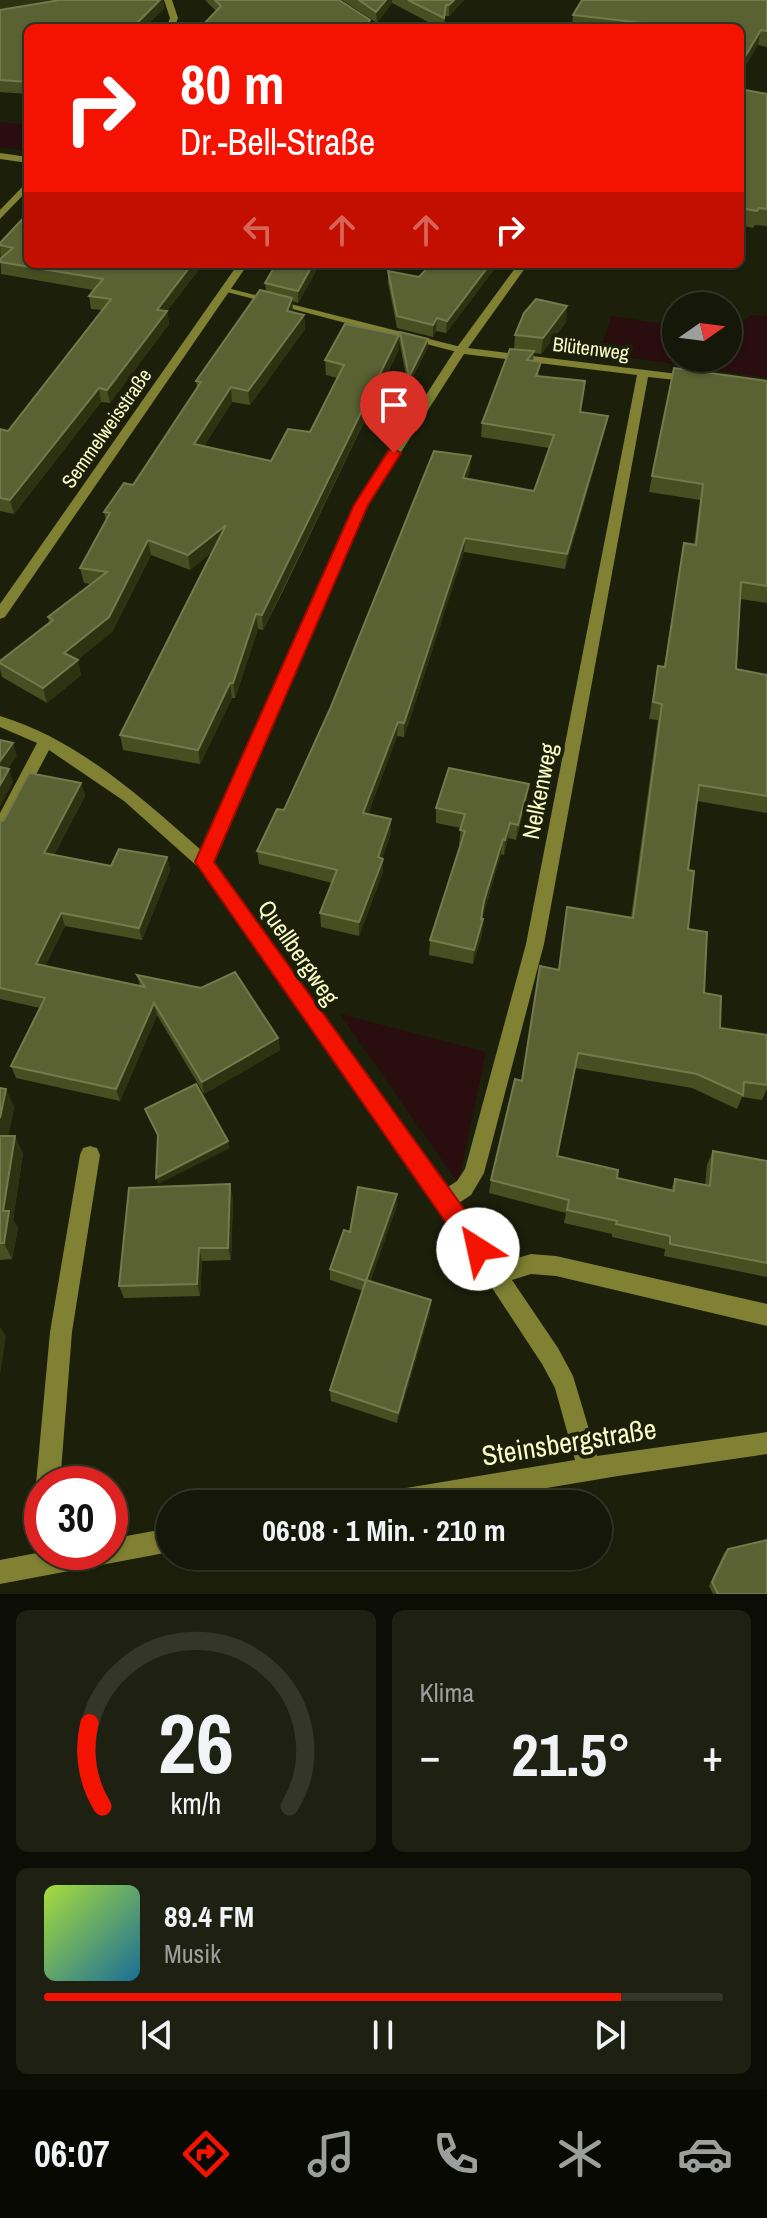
<!DOCTYPE html>
<html lang="de">
<meta charset="utf-8">
<style>
:root{--surface:#151708;--page:#1e2012;--text:#f1f3f6;--muted:#9d9f9c;--line:#343629;--accent:#f31300}
body{margin:0;font-family:"Archivo Narrow",sans-serif;background:var(--page);color:var(--text);height:100vh;display:flex;flex-direction:column;font-size:30px;white-space:nowrap}
*{box-sizing:border-box;margin:0}
p{font-size:26px;color:var(--muted)}
.icon{flex:none;width:44px;height:44px;fill:none;stroke:currentColor;stroke-width:2;stroke-linecap:round;stroke-linejoin:round}
.map{position:relative;height:1594px;overflow:hidden}
.panel{display:flex;flex-direction:column;gap:16px;padding:16px;background:#0c0d04;flex:1}
.panel>*{flex:none}
.top-card{position:absolute;left:24px;top:24px;width:720px;height:244px;border-radius:12px;box-shadow:0 2px 6px #0004,0 0 0 2px var(--line);background:#f31300;color:#fff;overflow:hidden}
.needle{width:52px;rotate:76deg}
.buttons{position:absolute;left:662px;top:292px;display:grid;gap:16px}
.buttons a{display:grid;place-items:center;width:80px;height:80px;border-radius:50%;background:var(--surface);box-shadow:0 2px 6px #0004,0 0 0 2px var(--line);font-size:40px}
.speed{position:absolute;left:24px;top:1466px;display:flex;gap:16px;font-size:40px;font-weight:700;text-align:center}
.speed>*{display:grid;place-content:center;width:104px;height:104px;border-radius:50%;background:var(--surface);box-shadow:0 2px 6px #0004,0 0 0 2px var(--line);line-height:1}
.speed .limit{border:12px solid #d22;background:#fff;color:#111}
.pin{position:absolute;display:grid;place-items:center;width:68px;height:68px;color:#fff;margin:-82px -34px;border-radius:50% 50% 50% 0;rotate:-45deg;box-shadow:0 0 8px #0007}
.pin .icon{rotate:45deg}
.me{position:absolute;width:88px;margin:-44px;rotate:325deg;stroke-linejoin:round;filter:drop-shadow(0 0 6px #0008)}
.turn{display:flex;align-items:center;gap:28px;height:168px;padding:0 24px;font-size:36px}
.turn .icon{width:104px;height:104px;stroke-width:2.5}
.turn b{display:block;font-size:56px;line-height:68px}
.lanes{display:flex;align-items:center;height:76px;padding:0 24px;background:#0003;justify-content:center;gap:40px;direction:ltr}
.lanes .off{opacity:.35}
.big{font-size:60px;font-weight:700;line-height:1.1}
.panel .tile{flex:1;display:flex;flex-direction:column;justify-content:center;gap:12px;min-width:0;padding:0 28px;border-radius:12px;background:var(--page)}
.panel .dial{align-items:center;gap:0}
.dial svg{height:208px;overflow:visible;fill:none;stroke:var(--line);stroke-width:7;stroke-linecap:round;text-anchor:middle}
.dial text{fill:var(--text);stroke:none}
.song{display:flex;align-items:center;gap:24px}
.cover{width:96px;height:96px;border-radius:12px;background:linear-gradient(135deg,hsl(80 70% 55%),hsl(200 70% 35%))}
.played{height:8px;border-radius:4px;background:linear-gradient(90deg,var(--accent) 85%,var(--line) 85%)}
.keys{display:flex;justify-content:space-around;direction:ltr}
.heat{display:flex;justify-content:space-between;align-items:center;font-size:44px;direction:ltr}
.panel .tiles{flex:1;display:grid;gap:16px;grid-template-columns:1fr 1fr}
.tile:last-child{grid-column:span 2}
.trip{position:absolute;left:156px;top:1490px;width:456px;height:80px;border-radius:40px;background:var(--surface);box-shadow:0 2px 6px #0004,0 0 0 2px var(--line);font-weight:700;line-height:80px;text-align:center}
.tabs{display:flex;height:128px;justify-content:space-around;align-items:center;background:#080903;color:var(--muted)}
.tabs .icon{width:56px;height:56px}
.tabs .selected{color:var(--accent)}
.tabs b{font-size:36px;color:var(--text)}
.map>svg:first-child{display:block}
.green{fill:#290d0f}
.lines{fill:none;stroke-linecap:round;stroke-linejoin:round}
.service{fill:#808132;fill-rule:evenodd}
.minor{fill:#808132;fill-rule:evenodd}
.wall{fill:#474e22}
.shaded-wall{fill:#2d3311}
.building{fill:#5a6133;stroke:#737a4b;stroke-width:2}
.route{fill:#f31300;stroke:#9e0c00;stroke-width:2}
.labels{text-anchor:middle;dominant-baseline:central;stroke-width:8;stroke-linejoin:round;paint-order:stroke}
.far-street-label{font-size:20px;fill:#faffc8;stroke:#1c1f0a}
.street-label{font-size:24px;fill:#faffc8;stroke:#1c1f0a}
.near-street-label{font-size:28px;fill:#faffc8;stroke:#1c1f0a}
</style>
<div class="map">
<svg width="767" height="1594" viewBox="0 0 767 1594">
<rect width="100%" height="100%" fill="#1c1f0a"/>
<!-- green -->
<g class="green">
<polygon points="0,122 28,125 28,151 0,147"/>
<polygon points="751,315 767,316 767,378 599,353 612,316 676,326 676,358 728,358 728,333"/>
<polygon points="340,1014 486,1052 458,1183"/>
</g>
<g class="lines">
<!-- service -->
<polygon class="service" points="223,287 465,348 467,350 457,352 223,291"/>
<!-- minor -->
<g class="minor">
<polygon points="164,0 172,0 178,18 174,28 166,28 170,18"/>
<polygon points="328,0 337,0 379,28 370,28"/>
<polygon points="0,153 28,157 28,163 0,159"/>
<polygon points="28,181 28,190 0,219 0,210"/>
<polygon points="238,264 248,264 5,617 0,619 0,604"/>
<path d="M518,264H528L468,348L694,376L700,379L694,382L648,377L544,944L484,1173L471,1195L459,1203L500,1263L531,1254L556,1256L767,1304V1326L556,1276L531,1274L512,1280L558,1348L573,1376L597,1456L767,1432V1454L618,1476L451,1504H370L374,1496L382,1492L575,1460L555,1388L542,1364L454,1230L198,867L124,801L49,750L6,832L0,834V813L37,743L0,727V716C77,739 142,798 201,850L355,505L455,350ZM464,354L637,375L526,944L465,1169L457,1181L448,1187L213,861L367,505Z"/>
<polygon points="90,1146 97,1148 100,1155 72,1332 60,1484 42,1484 42,1493 36,1484 50,1332 80,1155 83,1148"/>
<polygon points="170,1528 170,1552 0,1584 0,1560 42,1552 110,1552 110,1539"/>
</g>
</g>
<!-- wall -->
<g class="wall">
<polygon points="0,0 163,0 164,9 28,28 28,94 0,92"/>
<polygon points="205,0 339,0 370,20 370,28 200,28 216,11"/>
<polygon points="342,0 464,0 449,16 445,16 444,28 440,28 392,3 377,23"/>
<polygon points="767,0 767,47 758,45 740,28 572,28 573,15"/>
<polygon points="740,89 767,93 767,226 755,225 753,228 740,225"/>
<polygon points="0,243 203,264 167,311 169,324 110,403 101,402 14,514 0,511 0,429 8,431 102,310 91,309 89,296 93,290 1,274"/>
<polygon points="320,264 298,303 292,301 293,313 304,315 305,329 250,405 232,402 204,446 271,461 310,432 337,378 326,375 325,360 399,349 283,591 263,630 258,629 235,698 232,698 200,764 123,750 120,735 212,552 190,570 151,555 112,632 77,660 81,675 47,703 2,677 0,669 0,661 49,623 48,617 91,584 84,583 80,568 106,521 104,512 133,485 197,388 196,381 266,291 265,283"/>
<polygon points="431,264 498,264 446,333 436,331 433,337 397,328 388,283 388,271 419,277"/>
<polygon points="567,306 566,322 541,354 534,353 533,361 540,377 581,412 608,416 605,430 565,569 464,552 404,737 397,736 368,814 391,819 391,833 382,858 383,872 359,936 321,927 320,913 332,883 259,864 257,851 284,810 470,470 467,479 534,491 549,448 481,437 482,423 514,349 515,335"/>
<polygon points="400,332 428,347 408,386 399,340"/>
<polygon points="767,381 767,603 740,599 736,669 767,675 767,813 697,801 688,870 688,929 704,993 720,1028 767,1035 767,1089 762,1100 742,1097 737,1109 692,1088 575,1068 557,1156 617,1178 671,1190 675,1179 705,1185 707,1165 713,1151 767,1161 767,1277 664,1256 665,1249 612,1237 612,1234 564,1223 566,1213 489,1193 491,1180 559,969 567,907 631,917 658,720 649,719 655,682 658,666 664,667 684,543 694,545 700,500 649,492 652,476"/>
<polygon points="81,783 85,796 54,855 111,866 167,857 170,870 142,940 65,926 45,966 140,986 137,975 278,1038 280,1050 204,1094 157,1015 120,1101 16,1078 11,1066 40,1008 0,999 0,822"/>
<polygon points="527,799 516,840 508,838 504,855 501,854 483,915 482,934 473,964 429,955 430,940 460,845 459,845 461,828 436,823 436,808"/>
<polygon points="0,1088 14,1107 8,1136 23,1153 13,1220 18,1228 12,1259 0,1260"/>
<polygon points="233,1198 231,1260 202,1261 200,1296 124,1298 119,1286"/>
<polygon points="397,1205 370,1281 430,1312 397,1423 331,1401 330,1390 363,1291 330,1280 330,1269 350,1232"/>
<polygon points="728,1549 767,1594 713,1594 709,1586 724,1553"/>
</g>
<!-- shaded-wall -->
<g class="shaded-wall">
<polygon points="0,0 72,0 0,11"/>
<polygon points="160,0 163,0 164,9 144,28 132,28"/>
<polygon points="386,0 392,0 392,3 377,23 376,12"/>
<polygon points="454,0 464,0 449,16 449,5"/>
<polygon points="370,20 370,28 364,28"/>
<polygon points="761,30 758,45 740,76 740,65"/>
<polygon points="192,264 203,264 167,311 169,324 110,403 107,390 157,310"/>
<polygon points="313,264 320,264 298,303 298,291"/>
<polygon points="490,264 498,264 446,333 447,321"/>
<polygon points="292,298 293,312 287,311"/>
<polygon points="567,306 566,322 541,354 543,338"/>
<polygon points="304,315 305,329 250,405 248,391"/>
<polygon points="437,318 436,331 433,337 433,325"/>
<polygon points="399,335 399,349 263,630 262,615"/>
<polygon points="428,339 428,347 408,386 409,377"/>
<polygon points="231,387 232,402 196,459 194,444"/>
<polygon points="99,388 101,402 14,514 10,500"/>
<polygon points="608,416 605,430 565,569 567,554"/>
<polygon points="471,456 470,470 462,493 463,478"/>
<polygon points="226,525 227,540 190,570 188,555"/>
<polygon points="465,538 464,552 404,737 404,723"/>
<polygon points="148,540 151,555 112,632 68,668 64,653"/>
<polygon points="256,614 258,629 235,698 233,683"/>
<polygon points="78,660 81,675 47,703 43,688"/>
<polygon points="230,683 232,698 200,764 198,750"/>
<polygon points="398,722 397,736 363,827 363,813"/>
<polygon points="13,743 17,756 0,780 0,761"/>
<polygon points="9,769 13,782 0,807 0,785"/>
<polygon points="81,783 85,796 48,866 44,853"/>
<polygon points="529,784 527,799 516,840 518,825"/>
<polygon points="391,819 391,833 379,868 383,859 383,872 359,936 359,922"/>
<polygon points="510,823 508,838 504,855 505,840"/>
<polygon points="503,839 501,854 483,915 480,930 483,919 482,934 473,964 474,950 484,901"/>
<polygon points="167,857 170,870 142,940 139,928"/>
<polygon points="61,913 65,926 40,977 36,964"/>
<polygon points="154,1003 157,1015 120,1101 116,1089"/>
<polygon points="278,1038 280,1050 204,1094 202,1082"/>
<polygon points="6,1089 14,1107 5,1154 0,1143 0,1118"/>
<polygon points="15,1136 23,1153 13,1220 18,1228 12,1259 4,1243 3,1211"/>
<polygon points="228,1141 230,1148 158,1184 156,1178"/>
<polygon points="230,1184 233,1198 231,1260 228,1248"/>
<polygon points="397,1194 397,1205 367,1292 366,1281"/>
<polygon points="199,1248 202,1261 200,1296 197,1284"/>
<polygon points="431,1300 430,1312 397,1423 398,1413"/>
<polygon points="0,1327 6,1336 0,1375"/>
</g>
<!-- building -->
<g class="building">
<polygon points="60,0 160,0 132,28 28,28 28,82 0,80 0,10"/>
<polygon points="215,0 339,0 370,20 364,28 200,28 221,6"/>
<polygon points="359,0 386,0 376,12"/>
<polygon points="408,0 454,0 449,5 446,5 444,18"/>
<polygon points="582,0 767,0 767,31 761,30 740,65 740,28 678,28 679,27 573,15"/>
<polygon points="740,89 767,94 767,209 759,208 757,211 740,208"/>
<polygon points="28,213 28,264 192,264 157,310 167,311 107,390 99,388 10,500 0,498 0,429 8,431 111,299 89,296 103,279 0,262 0,259 13,248 0,245 0,243"/>
<polygon points="276,264 313,264 298,291 265,283"/>
<polygon points="431,264 490,264 447,321 437,318 433,325 397,316 388,271 419,277"/>
<polygon points="260,290 292,298 287,311 304,315 248,391 231,387 194,444 271,461 288,429 310,432 344,365 325,360 345,324 399,335 262,615 256,614 233,683 230,683 198,750 120,735 226,525 188,555 148,540 109,617 64,653 78,660 43,688 0,663 0,661 53,620 48,617 107,572 80,568 110,513 104,512 124,483 133,485 201,382 196,381"/>
<polygon points="536,299 567,306 543,338 515,335 524,313"/>
<polygon points="400,332 428,339 409,377"/>
<polygon points="510,349 534,351 527,360 541,362 536,376 585,381 580,412 608,416 567,554 465,538 404,723 398,722 363,813 391,819 378,857 383,859 359,922 320,913 337,870 257,851 277,809 284,810 330,709 434,451 471,456 463,478 534,491 554,435 482,423"/>
<polygon points="674,368 767,381 767,586 741,582 736,669 767,675 767,796 699,785 688,870 694,871 688,929 707,932 704,993 721,996 720,1028 767,1035 767,1085 744,1082 743,1095 697,1074 578,1053 557,1156 618,1170 617,1178 674,1191 675,1179 710,1186 713,1151 767,1161 767,1263 670,1244 670,1236 616,1224 617,1221 567,1210 569,1200 491,1180 515,1079 522,1081 540,966 559,970 567,907 633,918 662,704 653,702 658,666 665,667 684,543 696,545 703,484 652,476"/>
<polygon points="0,740 13,743 0,761"/>
<polygon points="0,767 9,769 0,785"/>
<polygon points="449,768 529,784 518,825 510,823 505,840 503,839 484,901 481,919 483,919 474,950 430,940 465,831 460,830 465,814 436,808"/>
<polygon points="29,773 81,783 44,853 111,866 119,849 167,857 139,928 61,913 36,964 145,987 137,975 201,988 235,972 278,1038 202,1082 154,1003 116,1089 11,1066 45,998 0,988 0,822 4,820"/>
<polygon points="196,1084 228,1141 156,1178 158,1135 145,1109"/>
<polygon points="0,1088 6,1089 0,1118"/>
<polygon points="0,1136 15,1136 3,1211 9,1211 4,1243 0,1243"/>
<polygon points="230,1184 228,1248 199,1248 197,1284 119,1286 129,1188"/>
<polygon points="358,1187 397,1194 366,1281 330,1269 344,1230 350,1232"/>
<polygon points="366,1280 431,1300 398,1413 330,1390"/>
<polygon points="767,1540 767,1594 718,1594 712,1582 728,1549"/>
</g>
<!-- route -->
<polygon class="route" points="394,449 401,453 368,505 214,862 487,1241 490,1249 487,1257 478,1261 470,1257 195,862 354,505 389,450"/>
<g class="labels">
<!-- far-street labels -->
<g class="far-street-label">
<text transform="translate(591 348) rotate(7)">Blütenweg</text>
<text transform="translate(106 428) rotate(-55)">Semmelweisstraße</text>
</g>
<!-- street labels -->
<g class="street-label">
<text transform="translate(539 791) rotate(-79)">Nelkenweg</text>
<text transform="translate(299 952) rotate(55)">Quellbergweg</text>
</g>
<!-- near-street labels -->
<g class="near-street-label">
<text transform="translate(569 1442) rotate(-9)">Steinsbergstraße</text>
</g>
</g>
</svg>
<div class="buttons">
<a><svg class="needle" viewBox="-14 -14 28 28"><path d="M0-13l5 13h-10z" fill="#e53935"/><path d="M0 13l5-13h-10z" fill="#9d9f9c"/></svg></a>
</div>
<div class="speed"><div class="limit">30</div></div>
<div class="pin" style="left:394px;top:453px;background:#d93025"><svg class="icon" aria-label="arrive" viewBox="0 0 24 24"><path d="M6 21V4h12l-3 4 3 4H6"/></svg></div>
<svg class="me" style="left:478px;top:1249px" viewBox="-20 -20 40 40"><circle r="19" fill="#fff"/><path d="M0-13L10 11 0 6-10 11z" fill="#f31300"/></svg>
<div class="trip">06:08 · 1 Min. · 210 m</div>
<div class="top-card">
<div class="turn"><svg class="icon" aria-label="right" viewBox="0 0 24 24"><path d="M7 20v-9h11M14 6l5 5-5 5"/></svg><div><b>80 m</b>Dr.-Bell-Straße</div></div>
<div class="lanes"><svg class="icon off" aria-label="left" viewBox="0 0 24 24"><path d="M17 20v-9H6M10 6l-5 5 5 5"/></svg><svg class="icon off" aria-label="ahead" viewBox="0 0 24 24"><path d="M12 20V5M6 11l6-6 6 6"/></svg><svg class="icon off" aria-label="ahead" viewBox="0 0 24 24"><path d="M12 20V5M6 11l6-6 6 6"/></svg><svg class="icon" aria-label="right" viewBox="0 0 24 24"><path d="M7 20v-9h11M14 6l5 5-5 5"/></svg></div>
</div>
</div>
<section class="panel">
<div class="tiles">
<div class="tile dial"><svg viewBox="0 0 100 80">
<path d="M14 69A42 42 0 1 1 86 69"/>
<path d="M14 69A42 42 0 0 1 9 37" stroke="#f31300"/>
<text x="50" y="56" font-size="32" font-weight="700">26</text>
<text x="50" y="72" font-size="11">km/h</text>
</svg></div>
<div class="tile"><p>Klima</p>
<div class="heat"><a>−</a><b class="big">21.5°</b><a>+</a></div>
</div>
<div class="tile">
<div class="song"><i class="cover"></i><div><b>89.4 FM</b><p>Musik</p></div></div>
<div class="played"></div>
<div class="keys"><svg class="icon" aria-label="previous" viewBox="0 0 24 24"><path d="M18 5L8 12l10 7zM5 5v14"/></svg><svg class="icon" aria-label="pause" viewBox="0 0 24 24"><path d="M8 5v14M16 5v14"/></svg><svg class="icon" aria-label="next" viewBox="0 0 24 24"><path d="M6 5l10 7-10 7zM19 5v14"/></svg></div>
</div>
</div>
</section>
<nav class="tabs">
<b>06:07</b>
<svg class="icon selected" aria-label="directions" viewBox="0 0 24 24"><path d="M12 3l9 9-9 9-9-9zM9 14v-3h6M13 9l2 2-2 2"/></svg>
<svg class="icon" aria-label="music" viewBox="0 0 24 24"><path d="M9 18V5l10-2v13"/><circle cx="6" cy="18" r="3"/><circle cx="16" cy="16" r="3"/></svg>
<svg class="icon" aria-label="phone" viewBox="0 0 24 24"><path d="M5 4h4l2 5-3 2q2 4 5 5l2-3 5 2v4C11 20 4 13 5 4z"/></svg>
<svg class="icon" aria-label="climate" viewBox="0 0 24 24"><path d="M12 3v18M4 7l16 10M4 17L20 7"/></svg>
<svg class="icon" aria-label="car" viewBox="0 0 24 24"><path d="M5 17H2v-5l4-1 3-4h7l3 4 3 1v5h-3M9 17h6M6 11h13"/><circle cx="7" cy="17" r="2"/><circle cx="17" cy="17" r="2"/></svg>
</nav>
